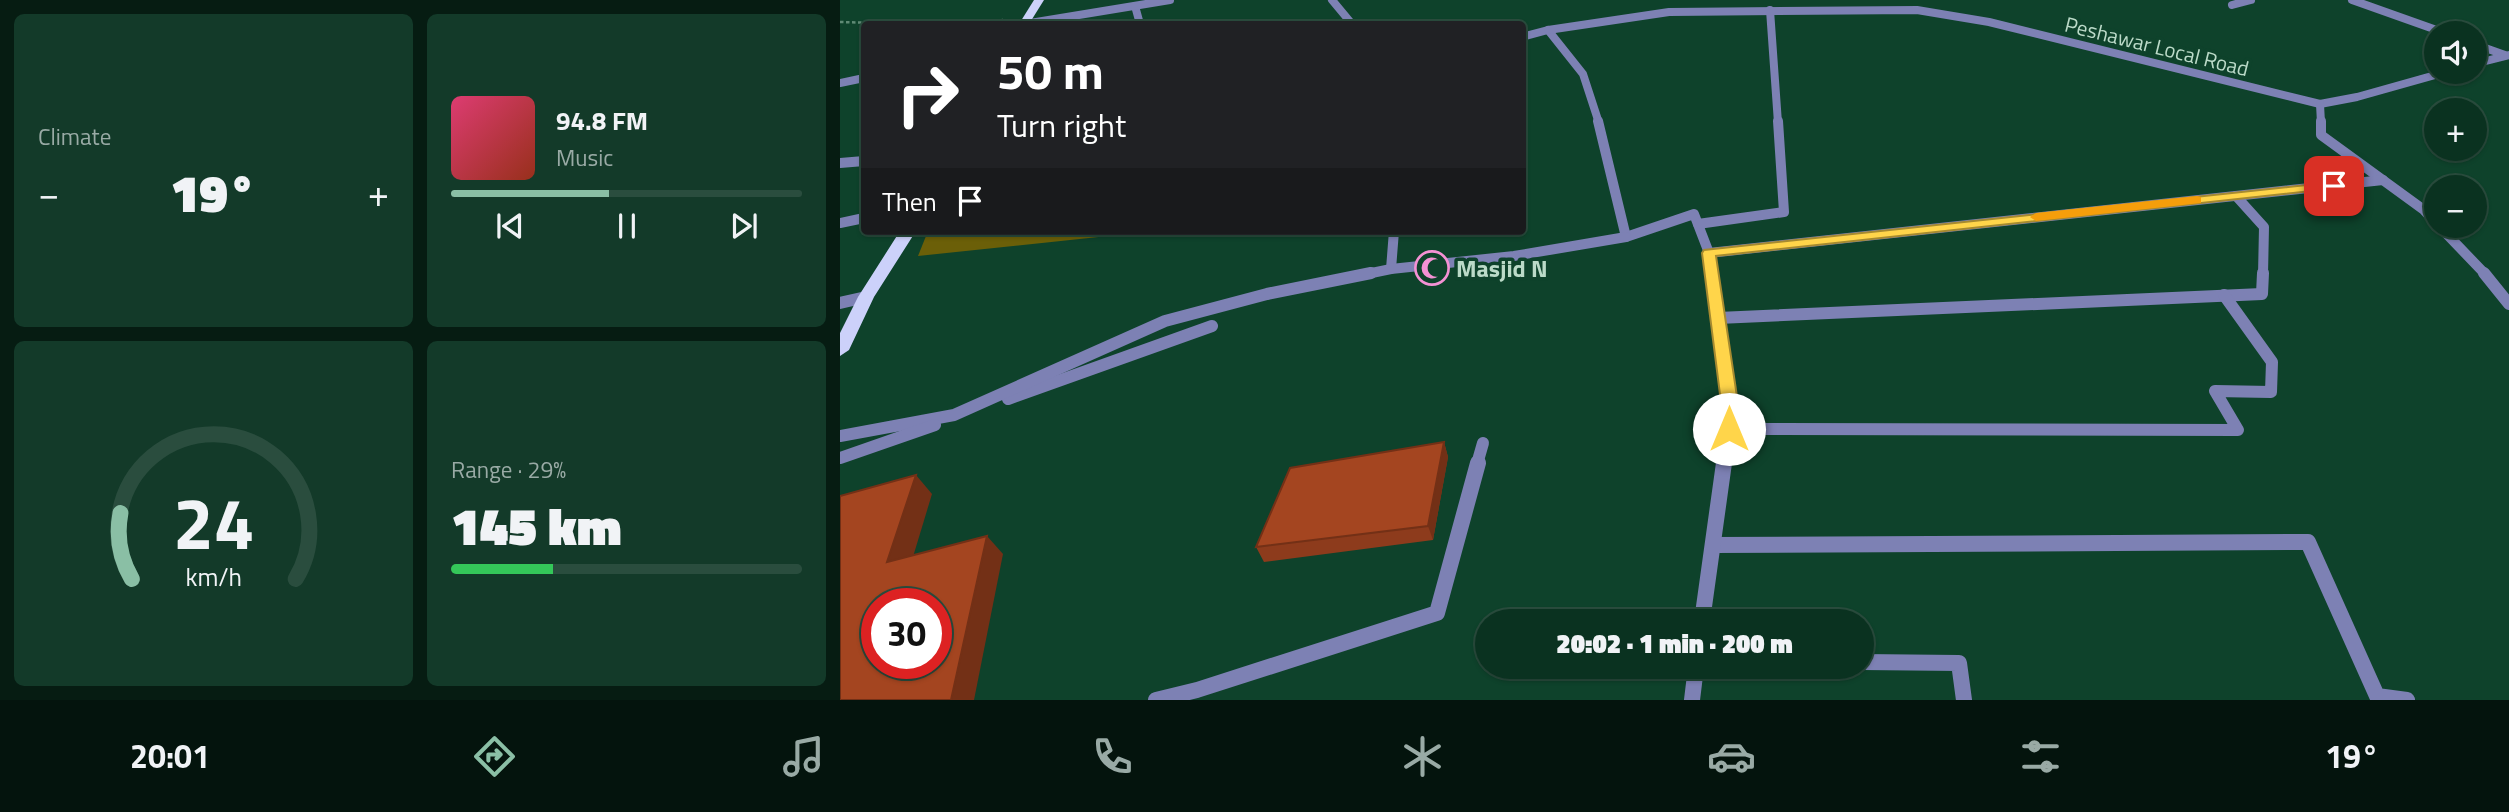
<!DOCTYPE html>
<meta charset="utf-8">
<style>
:root{--surface:#0a3220;--page:#133a29;--text:#f1f3f6;--muted:#99aaa5;--line:#2a4d3e;--accent:#8abfa5}
body{margin:0;font-family:"Titillium Web",sans-serif;background:var(--page);color:var(--text);height:100vh;display:flex;flex-direction:column;font-size:26px;white-space:nowrap}
*{box-sizing:border-box;margin:0}
p{font-size:23px;color:var(--muted)}
.icon{flex:none;width:38px;height:38px;fill:none;stroke:currentColor;stroke-width:2;stroke-linecap:round;stroke-linejoin:round}
.map{position:relative;flex:1;overflow:hidden}
.side{display:flex;flex-direction:column;gap:14px;padding:14px;background:#061c12;width:840px}
.side>*{flex:none}
.hud{position:absolute;left:21px;top:21px;width:665px;height:214px;border-radius:7px;box-shadow:0 2px 5px #0004,0 0 0 2px var(--line);background:#202124;color:#fff;overflow:hidden}
.controls{position:absolute;left:1584px;top:21px;display:grid;gap:14px}
.controls a{display:grid;place-items:center;width:63px;height:63px;border-radius:50%;background:var(--surface);box-shadow:0 2px 5px #0004,0 0 0 2px var(--line);font-size:35px}
.speed{position:absolute;left:21px;top:588px;display:flex;gap:14px;font-size:35px;font-weight:700;text-align:center}
.speed>*{display:grid;place-content:center;width:91px;height:91px;border-radius:50%;background:var(--surface);box-shadow:0 2px 5px #0004,0 0 0 2px var(--line);line-height:1}
.speed .limit{border:10px solid #d22;background:#fff;color:#111}
.pin{position:absolute;display:grid;place-items:center;width:60px;height:60px;color:#fff;margin:-30px;border-radius:14px;box-shadow:0 4px 10px #0006}
.me{position:absolute;width:77px;margin:-38px;rotate:0deg;stroke-linejoin:round;filter:drop-shadow(0 0 5px #0008)}
.turn{display:flex;align-items:center;gap:24px;height:147px;padding:0 21px;font-size:32px}
.turn .icon{width:91px;height:91px;stroke-width:2.5}
.turn b{display:block;font-size:49px;line-height:60px}
.then{display:flex;align-items:center;height:66px;padding:0 21px;background:#0003;gap:14px;font-size:26px}
.big{font-size:52px;font-weight:800;line-height:1.1}
.side .widget{flex:1;display:flex;flex-direction:column;justify-content:center;gap:10px;min-width:0;padding:0 24px;border-radius:10px;background:var(--page)}
.side .dial{align-items:center;gap:0}
.dial svg{height:182px;overflow:visible;fill:none;stroke:var(--line);stroke-width:7;stroke-linecap:round;text-anchor:middle}
.dial text{fill:var(--text);stroke:none}
.song{display:flex;align-items:center;gap:21px}
.cover{width:84px;height:84px;border-radius:10px;background:linear-gradient(135deg,hsl(340 70% 55%),hsl(10 70% 35%))}
.played{height:7px;border-radius:4px;background:linear-gradient(90deg,var(--accent) 45%,var(--line) 45%)}
.keys{display:flex;justify-content:space-around;direction:ltr}
.heat{display:flex;justify-content:space-between;align-items:center;font-size:38px;direction:ltr}
.charge{height:10px;border-radius:5px;background:linear-gradient(90deg,#34c759 29%,var(--line) 0)}
.side .tiles{flex:1;display:grid;gap:14px;grid-template-columns:repeat(2,1fr)}
.trip{position:absolute;left:635px;top:609px;width:399px;height:70px;border-radius:35px;background:var(--surface);box-shadow:0 2px 5px #0004,0 0 0 2px var(--line);font-weight:800;line-height:70px;text-align:center}
.menu{display:flex;height:112px;justify-content:space-around;align-items:center;background:#04140d;color:var(--muted)}
.menu .icon{width:49px;height:49px}
.menu .selected{color:var(--accent)}
.menu b{font-size:32px;color:var(--text)}
main{display:flex;flex:1;min-height:0}
.map>svg:first-child{display:block}
.green{fill:#6b5f08}
.lines{fill:none;stroke-linecap:round;stroke-linejoin:round}
.path{stroke:#5f8a75;stroke-width:2.5;stroke-dasharray:3.5 2.5;stroke-linecap:butt}
.minor-far3{stroke:#7d81b4;stroke-width:8}
.minor-far2{stroke:#7d81b4;stroke-width:10}
.minor-far1{stroke:#7d81b4;stroke-width:12}
.minor{stroke:#7d81b4;stroke-width:16}
.major{fill:#ccd1fa;fill-rule:evenodd}
.wall{fill:#8d3b1c}
.shaded-wall{fill:#733016}
.building{fill:#a44520;stroke:#733016;stroke-width:2;fill-rule:evenodd}
.route{fill:#ffd54a;stroke:#a68a30;stroke-width:2}
.slow{fill:#f59e0b}
.labels{text-anchor:middle;dominant-baseline:central;stroke-width:7;stroke-linejoin:round;paint-order:stroke}
.far-street-label{font-size:21px;fill:#bbdac8;stroke:#0e422b}
.poi-label{font-size:24px;font-weight:bold;fill:#bbdac8;stroke:#0e422b;text-anchor:start}
</style>
<main>
<section class="side">
<div class="tiles">
<div class="widget"><p>Climate</p>
<div class="heat"><a>−</a><b class="big">19°</b><a>+</a></div>
</div>
<div class="widget">
<div class="song"><i class="cover"></i><div><b>94.8 FM</b><p>Music</p></div></div>
<div class="played"></div>
<div class="keys"><svg class="icon" aria-label="previous" viewBox="0 0 24 24"><path d="M18 5L8 12l10 7zM5 5v14"/></svg><svg class="icon" aria-label="pause" viewBox="0 0 24 24"><path d="M8 5v14M16 5v14"/></svg><svg class="icon" aria-label="next" viewBox="0 0 24 24"><path d="M6 5l10 7-10 7zM19 5v14"/></svg></div>
</div>
<div class="widget dial"><svg viewBox="0 0 100 80">
<path d="M14 69A42 42 0 1 1 86 69"/>
<path d="M14 69A42 42 0 0 1 9 40" stroke="#8abfa5"/>
<text x="50" y="56" font-size="32" font-weight="700">24</text>
<text x="50" y="72" font-size="11">km/h</text>
</svg></div>
<div class="widget"><p>Range · 29%</p><b class="big">145 km</b><div class="charge"></div></div>
</div>
</section>
<div class="map">
<svg width="1669" height="700" viewBox="0 0 1669 700">
<rect width="100%" height="100%" fill="#0e422b"/>
<!-- green -->
<polygon class="green" points="88,231 272,231 268,236 78,256"/>
<g class="lines">
<!-- path -->
<g class="path">
<polyline points="0,22 71,24"/>
<polyline points="102,24 163,20"/>
</g>
<!-- minor-far3 -->
<g class="minor-far3">
<polyline points="492,0 512,24"/>
<polyline points="1512,0 1605,33"/>
<polyline points="1392,5 1411,0"/>
<polyline points="295,6 300,24"/>
<polyline points="930,10 938,123"/>
<polyline points="184,24 330,0"/>
<polyline points="708,30 743,74 759,123"/>
<polyline points="682,37 708,30 829,12 1077,10 1149,22 1480,104 1517,97 1606,72"/>
<polyline points="1634,44 1665,55"/>
<polyline points="1634,64 1669,55"/>
<polyline points="0,83 24,78"/>
<polyline points="1480,104 1481,123"/>
</g>
<!-- minor-far2 -->
<g class="minor-far2">
<polyline points="758,121 786,237 854,214 869,253 872,275"/>
<polyline points="1481,121 1481,135 1584,210 1596,223"/>
<polyline points="0,163 24,161"/>
<polyline points="1396,196 1424,227 1423,275"/>
<polyline points="0,223 24,218"/>
<polyline points="858,224 944,212 938,121"/>
<polyline points="1599,226 1646,275"/>
<polyline points="869,253 1543,180"/>
<polyline points="551,269 554,231"/>
<polyline points="522,275 551,269 674,256 786,237"/>
</g>
<!-- minor-far1 -->
<g class="minor-far1">
<polyline points="872,273 891,410 884,464"/>
<polyline points="1644,273 1669,304"/>
<polyline points="0,303 26,297"/>
<polyline points="878,318 1422,294 1423,273"/>
<polyline points="168,399 372,326"/>
<polyline points="889,429 1398,430 1375,391 1431,392 1432,362 1384,295"/>
<polyline points="0,436 114,415 325,321 427,294 531,273"/>
<polyline points="0,458 95,425"/>
<polyline points="637,464 643,443"/>
</g>
<!-- minor -->
<g class="minor">
<polyline points="873,545 1468,542 1537,696 1567,700"/>
<polyline points="862,621 884,463"/>
<polyline points="1022,662 1119,663 1124,700"/>
<polyline points="316,700 357,690 597,613 638,463"/>
<polyline points="852,700 856,667"/>
</g>
<!-- major -->
<g class="major">
<polygon points="194,0 204,0 189,24 179,24"/>
<polygon points="60,231 76,231 34,297 9,350 0,356 0,333 18,297"/>
</g>
</g>
<!-- wall -->
<polygon class="wall" points="604,442 608,457 593,540 424,562 416,547"/>
<!-- shaded-wall -->
<g class="shaded-wall">
<polygon points="604,442 608,457 593,540 588,526"/>
<polygon points="76,475 92,494 66,580 47,562"/>
<polygon points="147,536 163,554 134,700 111,700"/>
</g>
<!-- building -->
<g class="building">
<polygon points="604,442 588,526 416,547 450,468"/>
<path d="M76,475L47,562L147,536L111,700H0V496ZM37,604H96V663H37Z"/>
</g>
<!-- route -->
<polygon class="route" points="1494,182 1501,186 1499,188 876,256 899,410 895,434 883,434 880,429 882,410 862,253 864,250"/>
<!-- slow -->
<polygon class="slow" points="1357,196 1361,197 1361,203 1196,221 1190,217 1196,213"/>
<!-- icons -->
<defs>
<g id="mosque-ring" transform="scale(1.75)"><circle r="9.5" fill="#0e422b" stroke="#f491d4" stroke-width="1.5"/><path d="M3.5-4.9A6 6 0 1 0 3.5 4.9A5 5 0 1 1 3.5-4.9Z" fill="#f491d4"/></g>
</defs>
<g fill-rule="evenodd">
<use href="#mosque-ring" x="592" y="268"/>
</g>
<g class="labels">
<!-- far-street labels -->
<g class="far-street-label">
<text transform="translate(1317 46) rotate(14)">Peshawar Local Road</text>
</g>
<!-- poi labels -->
<g class="poi-label">
<text x="616" y="268">Masjid N</text>
</g>
</g>
</svg>
<div class="controls">
<a><svg class="icon" aria-label="sound" viewBox="0 0 24 24"><path d="M4 9h4l5-4v14l-5-4H4zM17 9q2 3 0 6"/></svg></a>
<a>+</a>
<a>−</a>
</div>
<div class="speed"><div class="limit">30</div></div>
<div class="pin" style="left:1494px;top:186px;background:#d93025"><svg class="icon" aria-label="arrive" viewBox="0 0 24 24"><path d="M6 21V4h12l-3 4 3 4H6"/></svg></div>
<svg class="me" style="left:889px;top:429px" viewBox="-20 -20 40 40"><circle r="19" fill="#fff"/><path d="M0-13L10 11 0 6-10 11z" fill="#ffd54a"/></svg>
<div class="trip">20:02 · 1 min · 200 m</div>
<div class="hud">
<div class="turn"><svg class="icon" aria-label="right" viewBox="0 0 24 24"><path d="M7 20v-9h11M14 6l5 5-5 5"/></svg><div><b>50 m</b>Turn right</div></div>
<div class="then">Then<svg class="icon" aria-label="arrive" viewBox="0 0 24 24"><path d="M6 21V4h12l-3 4 3 4H6"/></svg></div>
</div>
</div>
</main>
<nav class="menu">
<b>20:01</b>
<svg class="icon selected" aria-label="directions" viewBox="0 0 24 24"><path d="M12 3l9 9-9 9-9-9zM9 14v-3h6M13 9l2 2-2 2"/></svg>
<svg class="icon" aria-label="music" viewBox="0 0 24 24"><path d="M9 18V5l10-2v13"/><circle cx="6" cy="18" r="3"/><circle cx="16" cy="16" r="3"/></svg>
<svg class="icon" aria-label="phone" viewBox="0 0 24 24"><path d="M5 4h4l2 5-3 2q2 4 5 5l2-3 5 2v4C11 20 4 13 5 4z"/></svg>
<svg class="icon" aria-label="climate" viewBox="0 0 24 24"><path d="M12 3v18M4 7l16 10M4 17L20 7"/></svg>
<svg class="icon" aria-label="car" viewBox="0 0 24 24"><path d="M5 17H2v-5l4-1 3-4h7l3 4 3 1v5h-3M9 17h6M6 11h13"/><circle cx="7" cy="17" r="2"/><circle cx="17" cy="17" r="2"/></svg>
<svg class="icon" aria-label="filters" viewBox="0 0 24 24"><path d="M4 7h16M4 17h16"/><circle cx="9" cy="7" r="2"/><circle cx="15" cy="17" r="2"/></svg>
<b>19°</b>
</nav>
